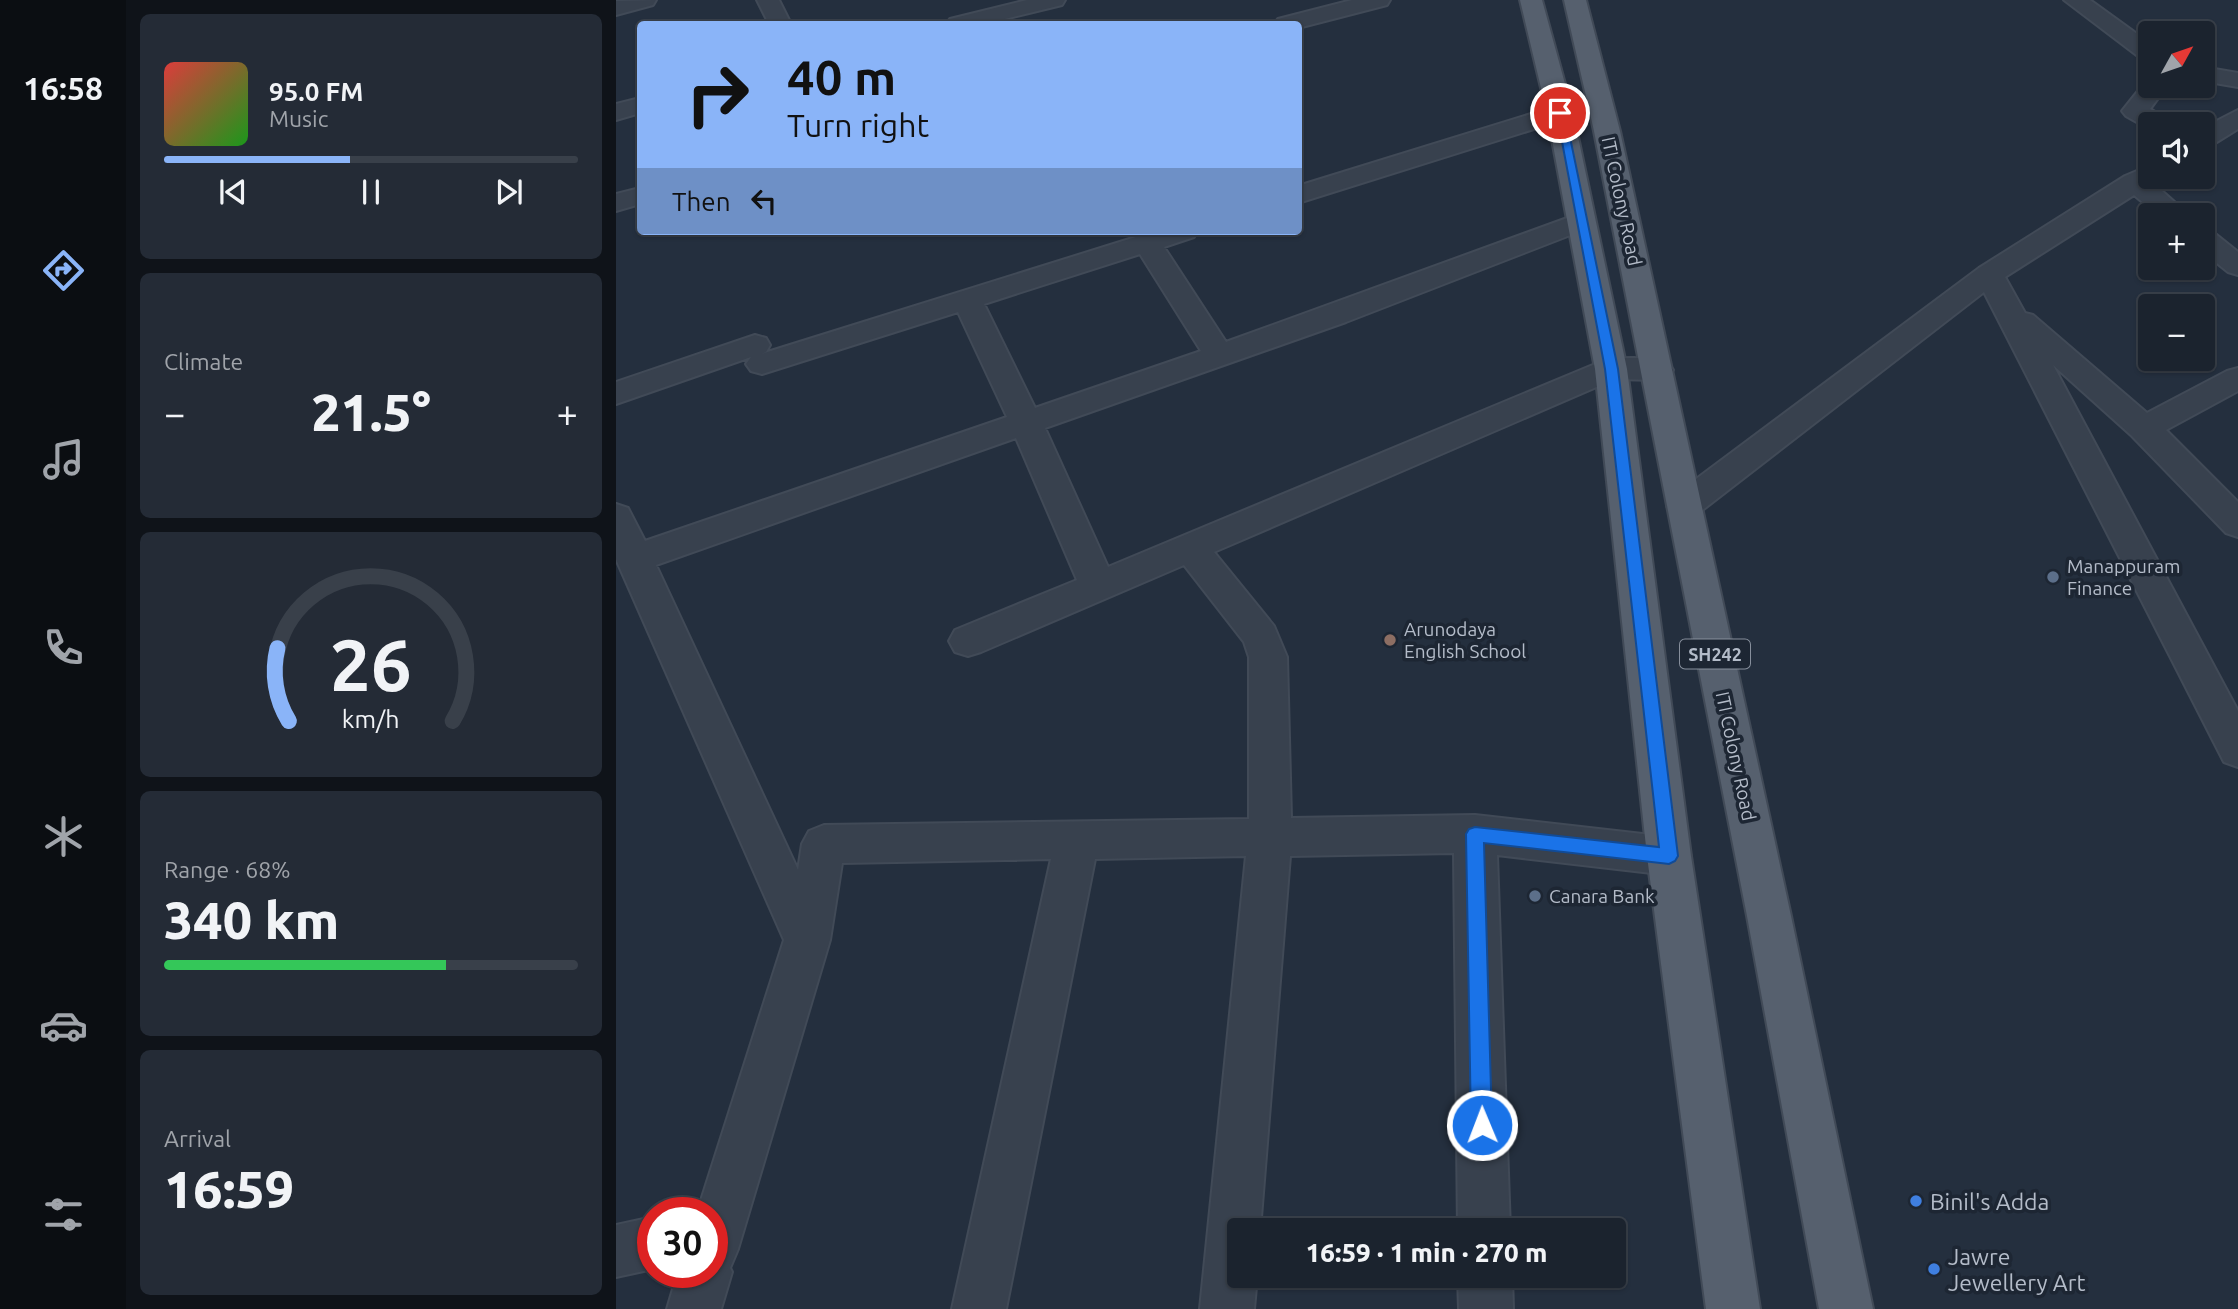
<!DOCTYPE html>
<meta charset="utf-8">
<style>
:root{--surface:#1b232e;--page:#242b36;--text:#f1f3f6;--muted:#a0a4aa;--line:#39404a;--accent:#8ab4f8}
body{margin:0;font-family:Ubuntu,sans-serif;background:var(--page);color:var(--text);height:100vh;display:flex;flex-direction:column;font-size:26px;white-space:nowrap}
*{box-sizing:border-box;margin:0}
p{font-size:23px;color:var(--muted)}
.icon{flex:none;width:38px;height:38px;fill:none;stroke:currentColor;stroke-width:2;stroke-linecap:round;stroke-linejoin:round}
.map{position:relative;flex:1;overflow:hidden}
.drawer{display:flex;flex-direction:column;gap:14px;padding:14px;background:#0f1319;width:490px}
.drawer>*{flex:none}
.top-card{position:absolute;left:21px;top:21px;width:665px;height:214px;border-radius:7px;box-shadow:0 2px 5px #0004,0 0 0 2px var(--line);background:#8ab4f8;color:#111;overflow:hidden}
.needle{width:46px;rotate:50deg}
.fabs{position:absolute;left:1522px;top:21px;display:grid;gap:14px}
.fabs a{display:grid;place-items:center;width:77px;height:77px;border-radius:7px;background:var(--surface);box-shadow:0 2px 5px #0004,0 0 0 2px var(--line);font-size:35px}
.speed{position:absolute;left:21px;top:1197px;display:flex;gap:14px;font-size:35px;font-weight:700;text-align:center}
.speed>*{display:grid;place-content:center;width:91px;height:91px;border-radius:50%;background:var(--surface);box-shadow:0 2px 5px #0004,0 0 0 2px var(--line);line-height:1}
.speed .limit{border:10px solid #d22;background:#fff;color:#111}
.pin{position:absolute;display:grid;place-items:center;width:60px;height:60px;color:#fff;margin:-30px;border:4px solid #fff;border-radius:50%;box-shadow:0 2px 7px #0007}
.me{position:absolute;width:77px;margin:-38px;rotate:359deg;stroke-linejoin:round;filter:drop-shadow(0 0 5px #0008)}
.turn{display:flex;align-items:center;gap:24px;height:147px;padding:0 35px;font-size:32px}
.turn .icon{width:91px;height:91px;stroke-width:2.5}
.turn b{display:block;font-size:49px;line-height:60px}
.then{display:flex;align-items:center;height:66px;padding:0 35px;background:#0003;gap:14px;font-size:26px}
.big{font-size:52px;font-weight:800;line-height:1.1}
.drawer .card{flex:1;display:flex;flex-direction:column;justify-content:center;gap:10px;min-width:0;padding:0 24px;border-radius:10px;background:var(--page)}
.drawer .dial{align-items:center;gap:0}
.dial svg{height:182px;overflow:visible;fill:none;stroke:var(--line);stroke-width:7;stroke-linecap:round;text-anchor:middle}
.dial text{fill:var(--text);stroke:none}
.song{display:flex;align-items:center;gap:21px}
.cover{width:84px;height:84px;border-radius:10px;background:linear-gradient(135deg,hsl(0 70% 55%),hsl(120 70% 35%))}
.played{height:7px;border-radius:4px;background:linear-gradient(90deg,var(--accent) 45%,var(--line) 45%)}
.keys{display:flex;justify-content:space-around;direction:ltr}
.heat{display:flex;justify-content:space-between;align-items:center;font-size:38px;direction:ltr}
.charge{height:10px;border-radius:5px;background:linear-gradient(90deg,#34c759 68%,var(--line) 0)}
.trip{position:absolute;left:611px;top:1218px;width:399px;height:70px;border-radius:7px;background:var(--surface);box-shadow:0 2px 5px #0004,0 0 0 2px var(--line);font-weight:800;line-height:70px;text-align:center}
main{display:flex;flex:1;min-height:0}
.menu{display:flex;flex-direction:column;width:126px;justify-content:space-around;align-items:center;background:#0b0e12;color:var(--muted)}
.menu .icon{width:49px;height:49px}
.menu .selected{color:var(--accent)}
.menu b{font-size:32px;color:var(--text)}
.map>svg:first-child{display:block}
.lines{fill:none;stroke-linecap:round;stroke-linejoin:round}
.street-casing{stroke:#414a57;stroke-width:4}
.primary-casing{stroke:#414a57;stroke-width:4}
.street{fill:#38414e;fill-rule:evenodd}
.primary{fill:#56606e;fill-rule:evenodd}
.route{fill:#1a73e8;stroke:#114b97;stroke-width:2}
.service-dot{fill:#5c6f8a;stroke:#1d2633;stroke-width:2.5}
.education-dot{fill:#8d6e63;stroke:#1d2633;stroke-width:2.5}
.shop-dot{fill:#3f7fe0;stroke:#1d2633;stroke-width:2.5}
.labels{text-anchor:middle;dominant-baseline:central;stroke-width:7;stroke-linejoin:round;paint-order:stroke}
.shield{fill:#1d2633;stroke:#878f9c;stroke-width:2}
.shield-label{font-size:18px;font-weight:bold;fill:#b4bcc9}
.street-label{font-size:19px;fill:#b4bcc9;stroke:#1d2633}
.poi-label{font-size:19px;fill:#b4bcc9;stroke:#1d2633;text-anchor:start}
.near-poi-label{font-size:23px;fill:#b4bcc9;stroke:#1d2633;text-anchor:start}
</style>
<main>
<nav class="menu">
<b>16:58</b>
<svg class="icon selected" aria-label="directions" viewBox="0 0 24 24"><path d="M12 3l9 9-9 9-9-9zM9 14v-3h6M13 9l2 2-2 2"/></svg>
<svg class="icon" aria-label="music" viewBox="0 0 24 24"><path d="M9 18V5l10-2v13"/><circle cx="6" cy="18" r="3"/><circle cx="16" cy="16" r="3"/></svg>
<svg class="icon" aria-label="phone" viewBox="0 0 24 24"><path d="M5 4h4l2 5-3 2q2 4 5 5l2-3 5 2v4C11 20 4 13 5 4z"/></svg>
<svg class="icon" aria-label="climate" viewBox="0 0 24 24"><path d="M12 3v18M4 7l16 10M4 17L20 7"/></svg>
<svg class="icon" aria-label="car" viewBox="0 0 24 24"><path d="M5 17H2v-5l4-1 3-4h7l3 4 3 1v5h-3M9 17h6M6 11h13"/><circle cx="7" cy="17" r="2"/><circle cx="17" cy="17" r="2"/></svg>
<svg class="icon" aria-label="filters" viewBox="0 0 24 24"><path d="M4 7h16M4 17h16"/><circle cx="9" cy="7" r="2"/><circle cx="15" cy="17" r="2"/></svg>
</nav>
<section class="drawer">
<div class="card">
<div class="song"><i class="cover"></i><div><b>95.0 FM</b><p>Music</p></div></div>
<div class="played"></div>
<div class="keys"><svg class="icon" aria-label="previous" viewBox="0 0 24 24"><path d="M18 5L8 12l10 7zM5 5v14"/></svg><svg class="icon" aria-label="pause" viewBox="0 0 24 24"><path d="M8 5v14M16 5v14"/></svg><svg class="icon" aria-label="next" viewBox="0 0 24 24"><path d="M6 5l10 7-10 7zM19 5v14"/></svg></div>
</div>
<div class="card"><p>Climate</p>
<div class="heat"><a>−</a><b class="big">21.5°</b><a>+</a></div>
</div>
<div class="card dial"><svg viewBox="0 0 100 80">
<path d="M14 69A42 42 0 1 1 86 69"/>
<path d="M14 69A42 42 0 0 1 9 37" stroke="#8ab4f8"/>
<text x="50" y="56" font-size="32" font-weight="700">26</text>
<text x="50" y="72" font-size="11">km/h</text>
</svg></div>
<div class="card"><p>Range · 68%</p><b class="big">340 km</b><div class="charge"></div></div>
<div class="card"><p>Arrival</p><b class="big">16:59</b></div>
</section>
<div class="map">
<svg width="1622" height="1309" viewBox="0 0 1622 1309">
<rect width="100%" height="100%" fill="#242f3e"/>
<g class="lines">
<!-- street casing -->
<g class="street-casing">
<g id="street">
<polygon points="40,0 37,5 0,15 0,1"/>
<polygon points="141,0 163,0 175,24 153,24"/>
<polygon points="411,0 449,0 446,5 368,24 330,24 334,19"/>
<polygon points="736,0 774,0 771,5 682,28 682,24 658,24 662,19"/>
<polygon points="1448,0 1474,0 1535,44 1535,62 1527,60"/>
<polygon points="1587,67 1622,73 1622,87 1587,81"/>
<polygon points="1535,80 1535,86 1551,86 1534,109 1551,119 1555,124 1535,124 1535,130 1510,116 1506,111 1530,81"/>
<polygon points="24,98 24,113 0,120 0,104"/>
<polygon points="944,105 953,108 957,113 953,118 682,203 682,186"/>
<polygon points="1622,110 1622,129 1596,145 1587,147 1587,128"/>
<polygon points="1535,165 1535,177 1546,177 1537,183 1573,215 1542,215 1518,195 1389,277 1409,313 1417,315 1531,413 1611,371 1622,368 1622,391 1550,430 1622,502 1622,537 1610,533 1516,436 1437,365 1622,711 1622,767 1608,762 1368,292 1080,515 1068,518 1056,515 1051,506 1056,497 1363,268 1509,176"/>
<polygon points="24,188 24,204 0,211 0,194"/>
<path d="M965,213L975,215L979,221L975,227L730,322L429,428L492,567L984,362C1004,356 1032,357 1052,363L1057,370L1052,377L1041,380L999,379L598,552L658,626L671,657L675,818L859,815L1053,837L1068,842L1075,856L1068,870L1053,875L881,855L894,1230H842L838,853L674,856L644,1230H623V1276H641L638,1309H584L630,856L479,859L390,1309H336L435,859L226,863L214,940L122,1249L114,1268L116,1272L105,1309H51L62,1272H96V1213H81L168,940L0,559V504L12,508L29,541L391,417L342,312L146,374L135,371L130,364L135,357L0,404V382L139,335L150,338L154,345L150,352L145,354L539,231H582L578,237L548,247L610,342ZM524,254L585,351L419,408L368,304ZM400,438L461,580L339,630L333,641L339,652L352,656L365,652L568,565L628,642L633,657V819L208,825L193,831L186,844L182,870L40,565Z"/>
<polygon points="1587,230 1597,232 1622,252 1622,275 1612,272 1587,252"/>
<polygon points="37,1217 37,1269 0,1277 0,1225"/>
<polygon points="842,1276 896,1276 897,1309 843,1309"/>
</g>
</g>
<!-- primary casing -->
<g class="primary-casing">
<g id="primary">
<polygon points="904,0 926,0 957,113 1011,369 1075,856 1144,1309 1090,1309 1031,856 979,369 931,113"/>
<polygon points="948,0 970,0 1004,131 1175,916 1257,1309 1203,1309 1131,916 978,131"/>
</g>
</g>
<!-- street -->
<use href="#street" class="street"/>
<!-- primary -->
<use href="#primary" class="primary"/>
</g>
<!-- route -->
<polygon class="route" points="940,110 949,113 1002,369 1062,856 1059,861 1053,864 868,843 876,1125 873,1132 866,1135 858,1132 855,1125 850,834 853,829 859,827 1043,847 989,369"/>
<!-- markers -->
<g class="service-dot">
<circle cx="1437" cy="577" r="7"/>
<circle cx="919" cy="896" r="7"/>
</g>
<circle class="education-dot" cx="774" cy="640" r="7"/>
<g class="shop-dot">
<circle cx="1300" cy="1201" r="7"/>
<circle cx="1318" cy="1269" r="7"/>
</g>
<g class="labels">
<!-- shield labels -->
<rect class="shield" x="1064" y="639.5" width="70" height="29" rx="5"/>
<g class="shield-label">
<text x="1099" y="654">SH242</text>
</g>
<!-- street labels -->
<g class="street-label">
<text transform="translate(1006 201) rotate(78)">ITI Colony Road</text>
<text transform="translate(1120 756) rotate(78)">ITI Colony Road</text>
</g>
<!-- poi labels -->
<g class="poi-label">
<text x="1451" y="566">Manappuram<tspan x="1451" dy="22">Finance</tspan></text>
<text x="788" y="629">Arunodaya<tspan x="788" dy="22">English School</tspan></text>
<text x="933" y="896">Canara Bank</text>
</g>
<!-- near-poi labels -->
<g class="near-poi-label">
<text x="1314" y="1201">Binil's Adda</text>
<text x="1332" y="1256">Jawre<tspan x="1332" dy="26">Jewellery Art</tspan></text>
</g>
</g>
</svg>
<div class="fabs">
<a><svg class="needle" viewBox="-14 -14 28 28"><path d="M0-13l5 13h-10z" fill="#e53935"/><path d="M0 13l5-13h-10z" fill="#a0a4aa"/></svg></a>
<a><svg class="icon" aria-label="sound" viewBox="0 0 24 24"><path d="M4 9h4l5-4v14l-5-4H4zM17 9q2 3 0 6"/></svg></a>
<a>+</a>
<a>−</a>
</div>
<div class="speed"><div class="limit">30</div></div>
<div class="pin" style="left:944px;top:113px;background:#d93025"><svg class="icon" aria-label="arrive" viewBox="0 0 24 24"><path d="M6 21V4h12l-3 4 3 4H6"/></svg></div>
<svg class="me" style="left:866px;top:1125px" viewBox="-20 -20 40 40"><circle r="17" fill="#1a73e8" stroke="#fff" stroke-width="3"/><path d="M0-11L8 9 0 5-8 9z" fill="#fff"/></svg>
<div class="trip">16:59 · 1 min · 270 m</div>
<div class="top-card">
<div class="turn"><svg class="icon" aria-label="right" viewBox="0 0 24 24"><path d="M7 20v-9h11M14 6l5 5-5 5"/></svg><div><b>40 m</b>Turn right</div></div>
<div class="then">Then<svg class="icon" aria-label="left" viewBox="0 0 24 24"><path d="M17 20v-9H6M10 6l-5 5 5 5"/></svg></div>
</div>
</div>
</main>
